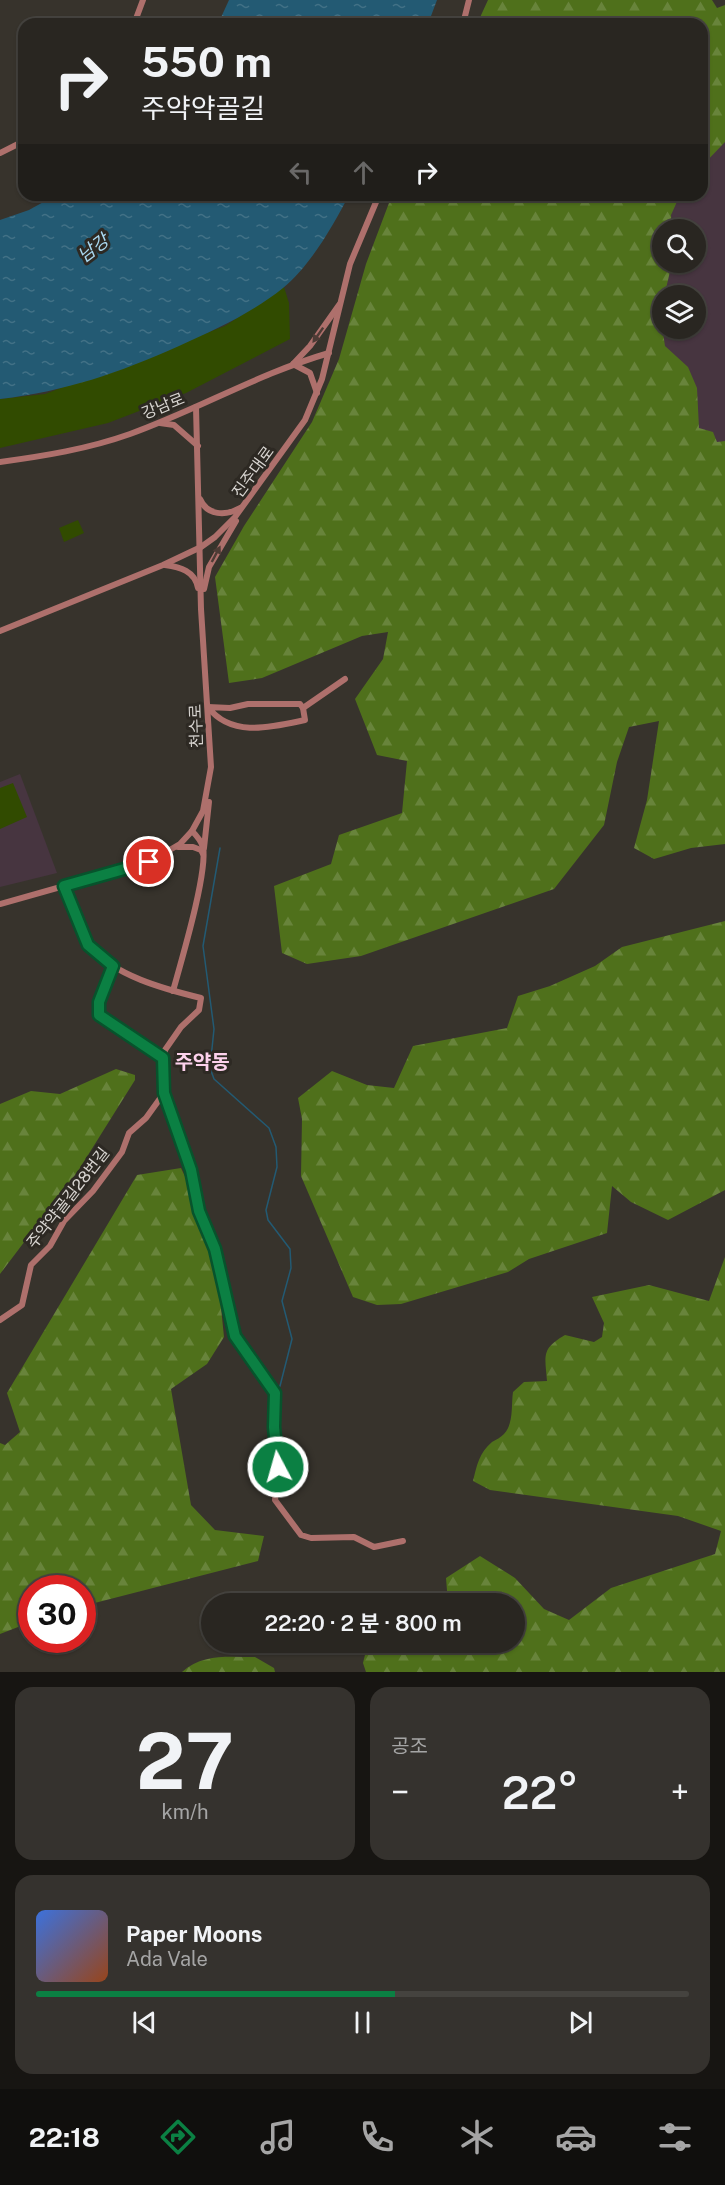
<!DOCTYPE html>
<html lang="ko">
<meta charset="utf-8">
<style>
:root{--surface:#292621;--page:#35322e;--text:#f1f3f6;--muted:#a5a5a5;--line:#45433f;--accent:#0b8043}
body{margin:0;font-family:"Public Sans","Noto Sans KR",sans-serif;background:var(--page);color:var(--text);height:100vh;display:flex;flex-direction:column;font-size:22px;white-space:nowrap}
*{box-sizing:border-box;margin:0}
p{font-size:20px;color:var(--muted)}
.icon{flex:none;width:33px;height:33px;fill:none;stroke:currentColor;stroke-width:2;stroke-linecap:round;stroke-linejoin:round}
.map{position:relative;height:1672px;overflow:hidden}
.details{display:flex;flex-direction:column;gap:15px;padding:15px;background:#171512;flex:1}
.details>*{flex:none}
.top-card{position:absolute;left:18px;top:18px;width:690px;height:183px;border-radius:18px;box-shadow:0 2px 4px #0004,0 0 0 2px var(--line);background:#292621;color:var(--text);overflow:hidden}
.tools{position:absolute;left:652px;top:219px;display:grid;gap:12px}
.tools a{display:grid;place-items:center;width:54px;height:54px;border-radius:50%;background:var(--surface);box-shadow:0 2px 4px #0004,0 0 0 2px var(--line);font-size:30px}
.speed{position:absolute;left:18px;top:1575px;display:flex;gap:12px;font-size:30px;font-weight:700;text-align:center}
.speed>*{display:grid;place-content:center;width:78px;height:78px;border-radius:50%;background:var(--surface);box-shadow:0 2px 4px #0004,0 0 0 2px var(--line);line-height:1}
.speed .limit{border:9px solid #d22;background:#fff;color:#111}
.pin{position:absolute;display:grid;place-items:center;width:51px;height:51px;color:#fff;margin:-26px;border:3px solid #fff;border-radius:50%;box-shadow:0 2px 6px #0007}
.me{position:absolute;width:66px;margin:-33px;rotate:354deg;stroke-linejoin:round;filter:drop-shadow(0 0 4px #0008)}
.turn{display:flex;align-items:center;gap:21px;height:126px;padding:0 24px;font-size:27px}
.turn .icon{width:78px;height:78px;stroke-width:2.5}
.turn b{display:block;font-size:42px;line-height:51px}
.lanes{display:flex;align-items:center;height:57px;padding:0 24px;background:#0003;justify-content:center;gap:30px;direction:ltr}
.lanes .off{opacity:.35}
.big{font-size:45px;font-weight:600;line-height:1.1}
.details .card{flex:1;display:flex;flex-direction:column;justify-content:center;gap:9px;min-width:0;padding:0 21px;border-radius:18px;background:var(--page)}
.details .dial{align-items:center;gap:0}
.dial b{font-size:78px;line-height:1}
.song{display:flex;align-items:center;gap:18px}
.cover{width:72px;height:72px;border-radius:9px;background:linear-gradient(135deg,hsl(220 70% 55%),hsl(20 70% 35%))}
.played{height:6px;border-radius:3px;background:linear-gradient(90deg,var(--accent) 55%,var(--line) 55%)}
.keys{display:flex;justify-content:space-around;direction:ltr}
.heat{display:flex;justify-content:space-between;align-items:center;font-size:33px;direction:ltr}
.details .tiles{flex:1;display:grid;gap:15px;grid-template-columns:1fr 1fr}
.card:last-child{grid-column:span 2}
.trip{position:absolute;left:201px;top:1593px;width:324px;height:60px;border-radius:30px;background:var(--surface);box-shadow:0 2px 4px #0004,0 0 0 2px var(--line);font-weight:600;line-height:60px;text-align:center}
.dock{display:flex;height:96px;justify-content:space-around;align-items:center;background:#100f0d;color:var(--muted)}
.dock .icon{width:42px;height:42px}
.dock .active{color:var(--accent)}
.dock b{font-size:27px;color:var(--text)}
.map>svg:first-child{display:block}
.education{fill:#473540;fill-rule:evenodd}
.forest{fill:url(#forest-firs)}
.park{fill:#314b00}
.water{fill:url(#water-ripples)}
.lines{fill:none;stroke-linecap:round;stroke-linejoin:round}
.stream{stroke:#235a73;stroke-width:1.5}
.minor{stroke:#ae706c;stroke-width:6}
.oneway{fill:#4d3b35}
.route-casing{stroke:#07532c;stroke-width:15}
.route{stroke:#0b8043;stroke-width:10}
.labels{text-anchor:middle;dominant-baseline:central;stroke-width:6;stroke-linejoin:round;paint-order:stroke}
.street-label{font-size:16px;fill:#d8d5d1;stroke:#2d2923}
.water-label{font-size:18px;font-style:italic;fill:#a9d8f0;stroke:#2d2923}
.quarter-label{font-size:20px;font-weight:bold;fill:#fcd1ec;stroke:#2d2923}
</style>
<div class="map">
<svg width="725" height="1672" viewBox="0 0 725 1672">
<defs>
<pattern id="forest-firs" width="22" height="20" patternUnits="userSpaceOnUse" patternTransform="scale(1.5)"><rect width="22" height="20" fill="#4f701b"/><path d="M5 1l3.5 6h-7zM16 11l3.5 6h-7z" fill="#68843b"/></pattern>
<pattern id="water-ripples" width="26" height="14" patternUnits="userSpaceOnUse" patternTransform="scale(1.5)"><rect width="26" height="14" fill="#235a73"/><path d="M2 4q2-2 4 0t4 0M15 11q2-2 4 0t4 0" fill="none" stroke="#427186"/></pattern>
</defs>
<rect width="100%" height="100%" fill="#37332c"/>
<!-- education -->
<g class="education">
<path d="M725,48V461L708,463L646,329L663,262H696V230L665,229L672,195H702V112ZM663,296H696V328H663Z"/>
<polygon points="20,774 57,873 0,887 0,782"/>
</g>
<!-- forest -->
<g class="forest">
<polygon points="488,0 712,0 717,8 725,5 725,142 702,166 702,24 477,24"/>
<polygon points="392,195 680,195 671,215 672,229 663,230 663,262 672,263 660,314 665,346 688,367 697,388 699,428 713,432 717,442 725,441 725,844 691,848 654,859 634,848 647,800 659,721 629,727 617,762 604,825 554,889 361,956 307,964 282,953 274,886 331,864 339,835 402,813 407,761 377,755 355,699 383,659 388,632 362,636 262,678 229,683 215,577 244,526 312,422 339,359 366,264"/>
<polygon points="725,921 725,1190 668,1220 631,1202 612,1186 607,1233 529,1259 508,1272 401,1304 377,1305 353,1297 301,1176 302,1119 298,1098 332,1071 367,1085 394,1088 413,1046 507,1028 518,996 550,986 595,966 622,947"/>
<polygon points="116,1069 135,1075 135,1080 78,1171 0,1274 0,1104 31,1091 60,1094"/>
<polygon points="181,1168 214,1238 224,1337 207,1364 171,1389 191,1505 215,1530 264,1536 258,1561 83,1606 82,1588 32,1588 31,1622 0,1634 0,1443 5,1445 20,1432 7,1393 137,1175"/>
<path d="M725,1257V1672H366L363,1663L368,1643L514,1642V1604L448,1603L446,1578L480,1556L515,1578L544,1609L569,1620L611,1588L715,1554L721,1531L678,1516L490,1490L473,1481C477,1465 479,1453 492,1442C496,1440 501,1437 504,1434C514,1423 511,1405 513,1392L524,1382L547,1381C545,1355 541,1349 565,1335L594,1342L602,1337L604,1323L592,1297L649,1285L709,1301Z"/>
<path d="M255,1657L274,1668L275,1672H182C203,1653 229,1657 255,1657Z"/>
</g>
<!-- park -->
<g class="park">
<polygon points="284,287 289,303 290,339 186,393 108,423 0,448 0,399 45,394 225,326"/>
<polygon points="78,520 84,533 64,542 59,528"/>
<polygon points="13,783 27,817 0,829 0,788"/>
</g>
<!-- water -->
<g class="water">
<polygon points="229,0 437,0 428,24 218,24"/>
<path d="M56,195H349C333,226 310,266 283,288C252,313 215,330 179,346C118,373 67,391 0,399V220L29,210Z"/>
</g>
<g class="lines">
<!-- stream -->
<polyline class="stream" points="220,848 203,946 214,1029 210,1068 214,1079 269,1128 276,1147 277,1167 266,1210 268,1220 290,1249 291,1268 282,1301 292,1339 280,1386"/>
<!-- minor -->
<g class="minor">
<polyline points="134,24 143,0"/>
<polyline points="463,24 469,0"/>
<polyline points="0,153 24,141"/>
<polyline points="294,363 310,346 339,305"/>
<polyline points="293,364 310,373 317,393"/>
<polyline points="160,423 174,425 198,446"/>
<path d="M0,462C44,456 88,449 130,434C197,410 260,373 329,353"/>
<path d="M200,499C207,516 226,516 240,508"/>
<path d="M165,565C180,567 195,571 198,588"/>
<polyline points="204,589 209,567 236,521"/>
<polyline points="0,631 163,565 201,547 215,537 235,517 305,420 322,379 350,264 379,195"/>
<path d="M248,704H300L303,708L305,720C272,727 231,738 208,707L230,708Z"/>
<polyline points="303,708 345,679"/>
<polyline points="178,847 193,847 201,850 203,854"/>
<polyline points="204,848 209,802"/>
<path d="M64,886C71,902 79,934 89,946C115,976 164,989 201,998L199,1010L181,1027L165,1050L164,1093L191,1170L199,1211L215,1249L235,1336L275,1393L274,1427L278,1467L275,1500L301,1535L311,1538L354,1537L374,1547L403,1541"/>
<polyline points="0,904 149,862 180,844 192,831 203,811 211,767 201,609 196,407"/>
<polyline points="113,966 99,1002 99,1015 163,1058"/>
<path d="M173,991C181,962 208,872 203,847C201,841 197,836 192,831"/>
<polyline points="0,1320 22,1305 31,1265 50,1246 64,1221 93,1191 122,1152 129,1133 146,1118 164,1093"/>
</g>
</g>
<!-- one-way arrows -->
<defs><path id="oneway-solid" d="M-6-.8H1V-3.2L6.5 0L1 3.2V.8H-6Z" transform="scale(1.5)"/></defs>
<g class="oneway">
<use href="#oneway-solid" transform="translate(318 335) rotate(125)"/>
<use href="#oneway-solid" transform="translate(216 554) rotate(-62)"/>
</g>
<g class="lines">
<!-- route casing -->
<g class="route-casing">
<polyline id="route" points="149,862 64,886 88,945 113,966 99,1002 99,1015 163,1058 164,1093 191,1170 199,1211 215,1249 235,1336 275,1393 274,1427 278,1467"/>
</g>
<!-- route -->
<use href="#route" class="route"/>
</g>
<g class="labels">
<!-- street labels -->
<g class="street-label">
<text transform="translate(163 406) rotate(-22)">강남로</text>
<text transform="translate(253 472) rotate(-54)">진주대로</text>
<text transform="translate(196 726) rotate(-92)">천수로</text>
<text transform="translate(68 1198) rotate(-52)">주약약골길28번길</text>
</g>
<!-- water labels -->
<g class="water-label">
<text transform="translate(93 248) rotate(-37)">남강</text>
</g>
<!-- quarter labels -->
<g class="quarter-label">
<text x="202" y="1062">주약동</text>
</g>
</g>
</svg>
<div class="tools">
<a><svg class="icon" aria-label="search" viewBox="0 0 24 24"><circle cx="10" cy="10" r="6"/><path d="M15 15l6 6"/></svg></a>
<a><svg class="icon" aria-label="layers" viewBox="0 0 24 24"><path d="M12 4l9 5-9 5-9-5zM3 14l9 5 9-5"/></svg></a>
</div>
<div class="speed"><div class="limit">30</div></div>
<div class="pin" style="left:149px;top:862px;background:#d93025"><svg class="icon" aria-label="arrive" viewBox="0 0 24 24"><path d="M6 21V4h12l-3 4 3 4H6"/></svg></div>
<svg class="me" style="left:278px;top:1467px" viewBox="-20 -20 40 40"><circle r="17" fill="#0b8043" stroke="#fff" stroke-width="3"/><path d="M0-11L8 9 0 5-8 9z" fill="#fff"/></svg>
<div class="trip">22:20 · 2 분 · 800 m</div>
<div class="top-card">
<div class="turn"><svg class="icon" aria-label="right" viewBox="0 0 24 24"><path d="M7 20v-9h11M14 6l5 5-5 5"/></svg><div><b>550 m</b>주약약골길</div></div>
<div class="lanes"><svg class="icon off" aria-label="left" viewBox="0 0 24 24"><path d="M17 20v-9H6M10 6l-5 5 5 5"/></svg><svg class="icon off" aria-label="ahead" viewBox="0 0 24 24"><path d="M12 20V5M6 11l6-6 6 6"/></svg><svg class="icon" aria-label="right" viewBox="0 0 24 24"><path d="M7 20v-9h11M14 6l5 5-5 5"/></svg></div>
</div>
</div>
<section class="details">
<div class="tiles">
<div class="card dial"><b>27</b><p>km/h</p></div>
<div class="card"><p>공조</p>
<div class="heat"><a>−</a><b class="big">22°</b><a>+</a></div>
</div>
<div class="card">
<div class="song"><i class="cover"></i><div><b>Paper Moons</b><p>Ada Vale</p></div></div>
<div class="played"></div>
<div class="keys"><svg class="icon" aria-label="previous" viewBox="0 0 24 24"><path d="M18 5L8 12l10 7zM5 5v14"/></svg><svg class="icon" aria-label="pause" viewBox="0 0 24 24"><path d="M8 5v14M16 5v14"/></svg><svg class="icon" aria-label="next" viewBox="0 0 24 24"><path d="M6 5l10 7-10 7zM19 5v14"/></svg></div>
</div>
</div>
</section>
<nav class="dock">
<b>22:18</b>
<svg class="icon active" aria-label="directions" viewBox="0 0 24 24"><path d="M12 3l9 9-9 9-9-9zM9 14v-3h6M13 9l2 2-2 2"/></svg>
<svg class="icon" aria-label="music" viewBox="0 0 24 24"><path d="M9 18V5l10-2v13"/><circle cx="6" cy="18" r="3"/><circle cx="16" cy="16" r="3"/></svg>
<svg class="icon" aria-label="phone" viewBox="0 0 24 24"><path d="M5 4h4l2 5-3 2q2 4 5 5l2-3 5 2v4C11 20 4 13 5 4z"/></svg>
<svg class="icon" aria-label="climate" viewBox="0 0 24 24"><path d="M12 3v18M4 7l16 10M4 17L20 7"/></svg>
<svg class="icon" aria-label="car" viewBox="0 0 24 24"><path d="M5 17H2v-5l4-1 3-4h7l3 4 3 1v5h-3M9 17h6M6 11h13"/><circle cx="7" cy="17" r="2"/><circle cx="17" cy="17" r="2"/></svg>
<svg class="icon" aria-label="filters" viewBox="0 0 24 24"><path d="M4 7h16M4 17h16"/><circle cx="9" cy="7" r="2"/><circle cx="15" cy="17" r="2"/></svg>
</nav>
